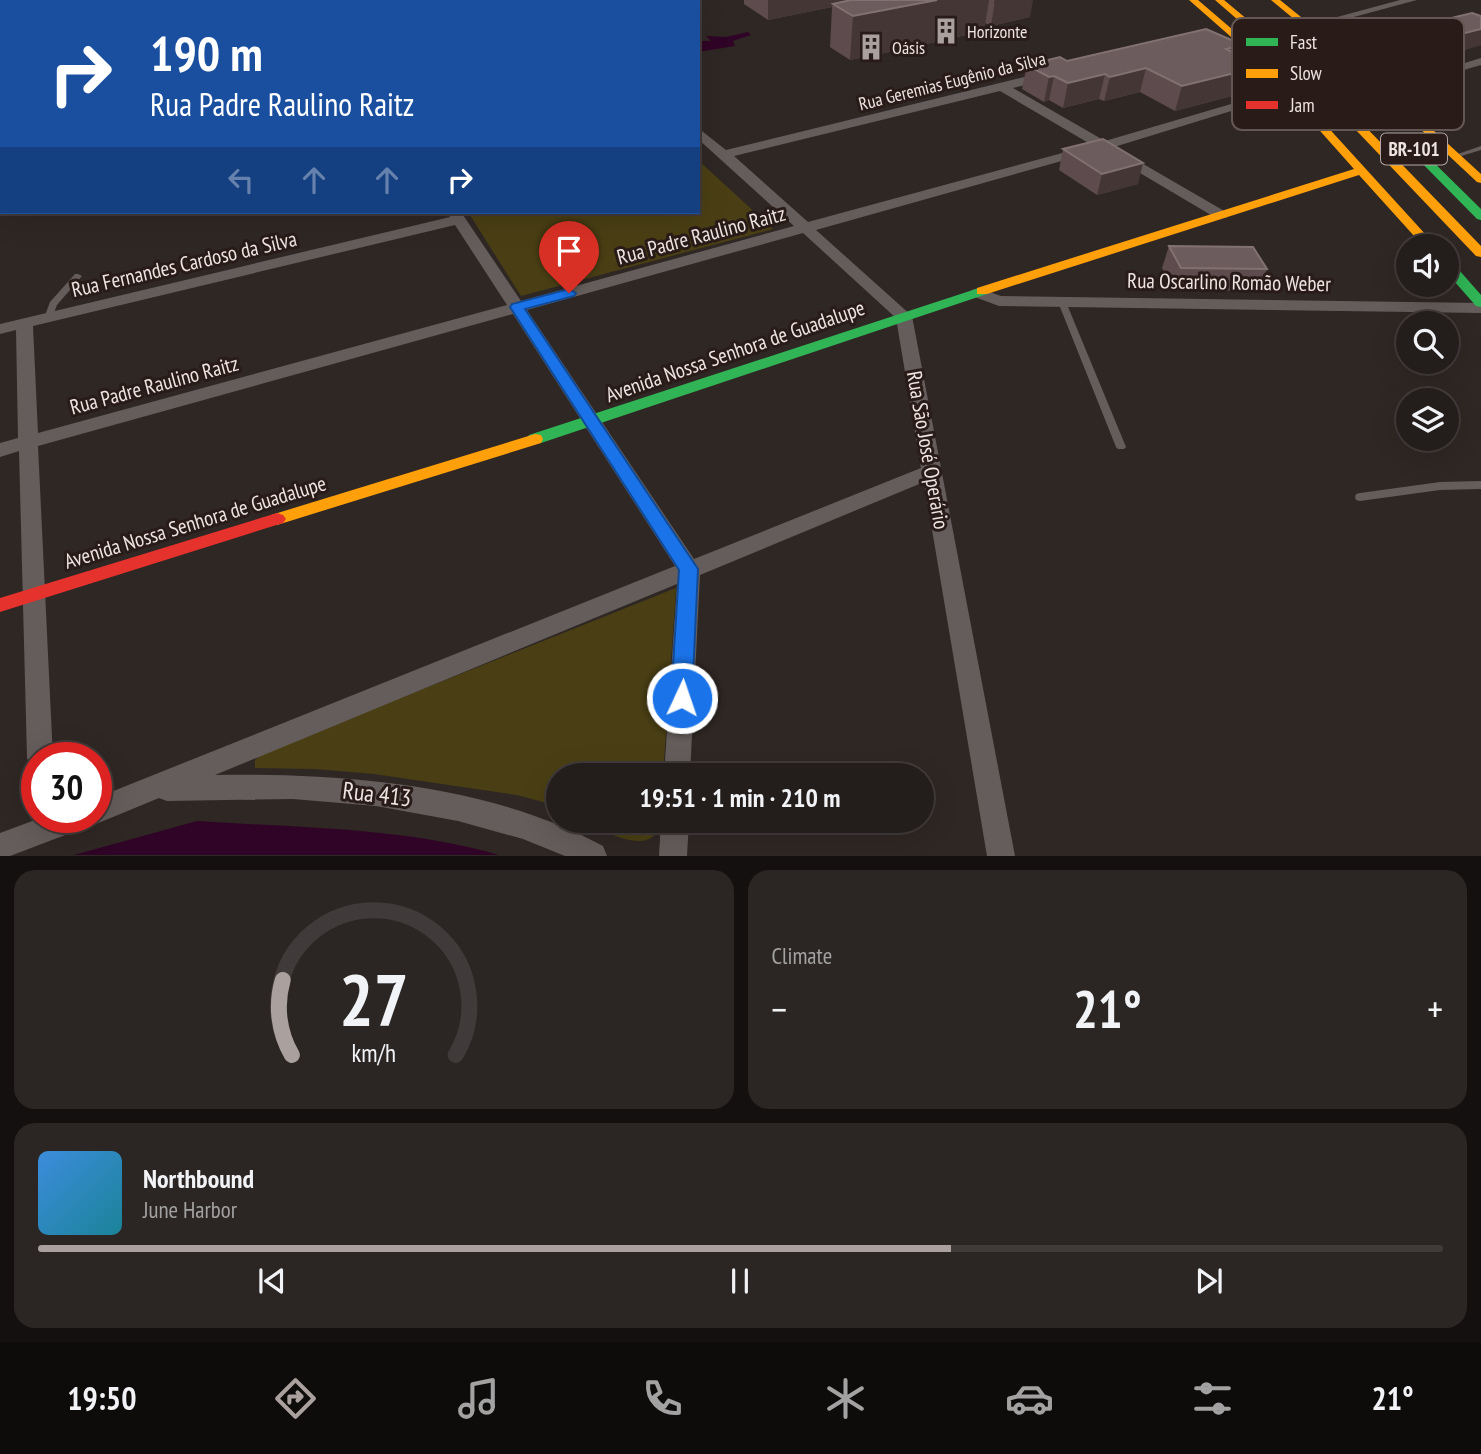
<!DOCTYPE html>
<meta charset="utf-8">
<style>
:root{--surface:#231d1b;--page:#2b2624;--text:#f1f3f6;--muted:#a3a2a3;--line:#403b3a;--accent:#aaa19e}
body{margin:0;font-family:"PT Sans Narrow",sans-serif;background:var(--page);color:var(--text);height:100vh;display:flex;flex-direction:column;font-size:26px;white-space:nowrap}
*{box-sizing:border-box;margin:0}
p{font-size:23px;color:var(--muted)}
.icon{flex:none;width:38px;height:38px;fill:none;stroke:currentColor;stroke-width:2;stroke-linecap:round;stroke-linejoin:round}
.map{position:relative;height:856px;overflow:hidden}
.details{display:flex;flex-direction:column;gap:14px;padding:14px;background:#13100f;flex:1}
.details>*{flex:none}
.banner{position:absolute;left:0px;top:0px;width:700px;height:214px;box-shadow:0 7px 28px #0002,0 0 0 2px var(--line);background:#1a4fa0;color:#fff;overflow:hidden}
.buttons{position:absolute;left:1396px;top:234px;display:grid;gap:14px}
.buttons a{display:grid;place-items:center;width:63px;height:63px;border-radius:50%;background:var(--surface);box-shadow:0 7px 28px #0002,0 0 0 2px var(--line);font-size:35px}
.speed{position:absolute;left:21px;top:742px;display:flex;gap:14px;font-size:35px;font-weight:700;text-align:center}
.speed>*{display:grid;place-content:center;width:91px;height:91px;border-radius:50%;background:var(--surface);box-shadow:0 7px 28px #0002,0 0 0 2px var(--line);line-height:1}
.speed .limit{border:10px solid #d22;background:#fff;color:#111}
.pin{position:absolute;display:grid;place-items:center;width:60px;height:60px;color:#fff;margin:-72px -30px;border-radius:50% 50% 50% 0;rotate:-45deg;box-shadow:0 0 7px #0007}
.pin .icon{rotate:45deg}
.me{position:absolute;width:77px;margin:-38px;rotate:3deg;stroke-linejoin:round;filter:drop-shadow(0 0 5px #0008)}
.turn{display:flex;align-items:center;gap:24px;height:147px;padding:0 35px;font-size:32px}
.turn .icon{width:91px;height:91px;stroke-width:2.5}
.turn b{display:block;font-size:49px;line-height:60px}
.lanes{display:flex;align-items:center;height:66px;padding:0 35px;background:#0003;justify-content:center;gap:35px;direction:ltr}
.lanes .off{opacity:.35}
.big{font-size:52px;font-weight:700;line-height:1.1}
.details .card{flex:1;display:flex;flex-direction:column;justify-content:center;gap:10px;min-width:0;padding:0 24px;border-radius:21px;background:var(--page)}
.details .dial{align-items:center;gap:0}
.dial svg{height:182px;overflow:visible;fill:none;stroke:var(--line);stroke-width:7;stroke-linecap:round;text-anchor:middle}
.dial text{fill:var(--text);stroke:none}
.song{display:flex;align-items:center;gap:21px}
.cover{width:84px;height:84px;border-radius:10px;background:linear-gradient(135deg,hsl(210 70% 55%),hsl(190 70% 35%))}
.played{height:7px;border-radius:4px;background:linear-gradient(90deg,var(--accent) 65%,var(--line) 65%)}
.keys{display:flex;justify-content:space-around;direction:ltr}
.heat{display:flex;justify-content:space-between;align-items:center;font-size:38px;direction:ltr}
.details .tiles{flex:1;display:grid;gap:14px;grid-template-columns:1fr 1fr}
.card:last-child{grid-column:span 2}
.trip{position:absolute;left:546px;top:763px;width:388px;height:70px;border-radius:35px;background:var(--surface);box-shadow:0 7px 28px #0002,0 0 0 2px var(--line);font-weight:700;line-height:70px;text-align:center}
.menu{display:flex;height:112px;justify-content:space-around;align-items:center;background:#0e0c0b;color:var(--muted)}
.menu .icon{width:49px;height:49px}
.menu .current{color:var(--accent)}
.menu b{font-size:32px;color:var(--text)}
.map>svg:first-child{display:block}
.green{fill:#4a3f14}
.water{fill:#300426}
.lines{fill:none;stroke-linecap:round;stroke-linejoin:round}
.lane{fill:#645d5b;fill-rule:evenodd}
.street{fill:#645d5b;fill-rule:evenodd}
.fast{fill:#30b455;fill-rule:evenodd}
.slow{fill:#ff9f0a;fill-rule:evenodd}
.jam{fill:#e5322d;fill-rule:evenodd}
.wall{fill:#5e4b4d}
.shaded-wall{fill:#453636}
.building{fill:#6d5c5d;stroke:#817171;stroke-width:2}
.route{fill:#1a73e8;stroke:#114b97;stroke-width:2}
.labels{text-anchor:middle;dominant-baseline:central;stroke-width:6;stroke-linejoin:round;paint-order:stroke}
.far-poi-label{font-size:18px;fill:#ede3e0;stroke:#291b17;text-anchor:start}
.far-street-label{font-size:18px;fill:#ede3e0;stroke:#291b17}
.shield{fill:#291b17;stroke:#b2a7a4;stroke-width:2}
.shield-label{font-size:19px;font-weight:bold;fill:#ede3e0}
.street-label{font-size:21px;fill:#ede3e0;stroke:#291b17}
.near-street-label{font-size:24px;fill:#ede3e0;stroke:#291b17}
.key{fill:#291b17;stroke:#645753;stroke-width:2}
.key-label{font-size:19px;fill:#ede3e0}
</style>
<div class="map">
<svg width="1481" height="856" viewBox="0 0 1481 856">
<rect width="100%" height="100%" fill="#2f2724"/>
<!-- green -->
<g class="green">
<polygon points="698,160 773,229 521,296 468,212 698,212"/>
<polygon points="676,588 663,775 558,775 558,806 517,795 374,774 315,769 255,768 255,760 265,752"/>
<path d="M587,821H660C656,856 613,838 587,821Z"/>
</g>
<!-- water -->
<g class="water">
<polygon points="748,32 751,35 733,41 735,46 698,52 698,41 711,41 706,36 726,37"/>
<path d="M197,821C297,828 402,827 499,855H74Z"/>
</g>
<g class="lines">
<!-- lane -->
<g class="lane">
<polygon points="1481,146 1481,150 1455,158 1452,156"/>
<polygon points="75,274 78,274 82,276 57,305 51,320 45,320 44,318 50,302"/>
<polygon points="1059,300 1062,300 1066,302 1126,447 1124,449 1118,449 1116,447 1058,302"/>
<polygon points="1481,481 1481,489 1440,490 1360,501 1356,500 1355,497 1356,494 1360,493 1440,482"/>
</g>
<!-- street -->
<g class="street">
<polygon points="230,0 240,0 241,2 231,2"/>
<polygon points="405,0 424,0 404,2"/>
<polygon points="1400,0 1417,0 1309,29 1304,26"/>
<rect x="0" y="46" width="2" height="6"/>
<polygon points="1481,58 1481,65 1412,85 1406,81"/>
<path d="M1049,71L1055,75L1053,78L1013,88L1105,141L1286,88L1296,91L1114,147L1226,212L1228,215L1226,218H1216L1101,150L816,230L912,316L1015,856H987L924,482L700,575L690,775H664L677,584L215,775C341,773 490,784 603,846L607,856H565L523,839L458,821L376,806L293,799L167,801L159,798L96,824L91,822L89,826L10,856H0V833L43,817H96V798L675,566L513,314L38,446L53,758H37V768L31,766L27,758L19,451L0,457V443L18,438L16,330L0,334V324L450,217L447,212H461L521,301L794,226L698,139V128L726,150ZM1000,91L1092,145L808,222L734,156ZM455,225L507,305L38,433L33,326ZM803,233L896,318L921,468L694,559L527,310Z"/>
<polygon points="2,91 2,99 0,100 0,92"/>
<polygon points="978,288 1001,296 1481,303 1481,313 999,306 972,296 970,293 972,290"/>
<polygon points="661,821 689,821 687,856 659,856"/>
</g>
<!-- fast -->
<g class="fast">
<polygon points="1415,147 1419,148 1481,209 1481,220 1477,219 1411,152 1409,150"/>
<polygon points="1447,261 1452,262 1481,295 1481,307 1476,306 1447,273"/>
<polygon points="982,287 989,291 987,294 541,443 535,444 527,439 529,435"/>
</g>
<!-- slow -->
<g class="slow">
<polygon points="1189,0 1198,0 1261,54 1437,247 1424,247 1359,175 987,294 977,294 977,288 1354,169 1255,58"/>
<polygon points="1215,0 1224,0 1321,81 1481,246 1481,257 1476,256 1313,85"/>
<polygon points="1271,0 1280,0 1375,77 1481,174 1481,183 1477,182 1369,81"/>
<polygon points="535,434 541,435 543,439 541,443 277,525 271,523 268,519 271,515"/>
</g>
<!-- jam -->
<polygon class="jam" points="277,513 283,515 286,519 283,523 0,612 0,598"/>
</g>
<!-- wall -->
<g class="wall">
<polygon points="744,0 995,0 994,3 1030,17 991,26 985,23 984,31 904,49 850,60 830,47 832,7 768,20 744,4"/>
<polygon points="1481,16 1481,45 1457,52 1428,41 1435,22"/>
<polygon points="1240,55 1263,66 1255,90 1175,111 1140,92 1104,101 1099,99 1063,108 1049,100 1044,102 1022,89 1027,65 1067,61"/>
<polygon points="1063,149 1138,184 1097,195 1059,170"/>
<polygon points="1169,246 1267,269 1259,291 1174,290 1162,268"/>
</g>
<!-- shaded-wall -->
<g class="shaded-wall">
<polygon points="768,0 865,0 833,4 832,7 768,20"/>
<polygon points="937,0 989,0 984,31 904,49 850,60 853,16"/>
<polygon points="995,0 1033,0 1030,17 991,26"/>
<polygon points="1481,29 1481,45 1457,52 1465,33"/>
<polygon points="1243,45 1235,68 1226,49"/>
<polygon points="1263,66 1255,90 1175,111 1182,86"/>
<polygon points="1146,68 1140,92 1104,101 1110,77"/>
<polygon points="1105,74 1099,99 1063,108 1068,83"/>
<polygon points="1054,76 1049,100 1044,102 1049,77"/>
<polygon points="1143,163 1138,184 1097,195 1102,174"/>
</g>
<!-- building -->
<g class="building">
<polygon points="851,0 937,0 853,16 833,4"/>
<polygon points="1472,13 1481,16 1481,29 1465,33 1435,22"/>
<polygon points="1206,29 1243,45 1226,49 1263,66 1182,86 1146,68 1110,77 1105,74 1068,83 1054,76 1049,77 1027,65 1060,57 1067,61"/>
<polygon points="1103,139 1143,163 1102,174 1063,149"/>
<polygon points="1169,246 1253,247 1267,269 1181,268"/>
</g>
<!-- route -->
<polygon class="route" points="569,289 576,293 574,296 525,309 698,569 692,698 689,704 682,707 674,704 671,698 679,570 510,307 512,304"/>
<!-- icons -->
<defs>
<g id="building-bare" transform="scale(2.1)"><path d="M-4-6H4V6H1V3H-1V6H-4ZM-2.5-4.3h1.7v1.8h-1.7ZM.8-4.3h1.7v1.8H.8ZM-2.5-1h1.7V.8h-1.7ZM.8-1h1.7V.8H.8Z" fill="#aaa19e" stroke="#291b17" stroke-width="2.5" paint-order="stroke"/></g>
</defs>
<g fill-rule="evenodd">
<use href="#building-bare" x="946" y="31"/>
<use href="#building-bare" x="871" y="47"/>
</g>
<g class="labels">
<!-- far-poi labels -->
<g class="far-poi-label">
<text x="967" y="31">Horizonte</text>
<text x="892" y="47">Oásis</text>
</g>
<!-- far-street labels -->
<g class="far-street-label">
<text transform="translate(952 81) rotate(-14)">Rua Geremias Eugênio da Silva</text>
</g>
<!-- shield labels -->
<rect class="shield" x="1381" y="133.5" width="66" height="31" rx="5"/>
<g class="shield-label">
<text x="1414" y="149">BR-101</text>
</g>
<!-- street labels -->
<g class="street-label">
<text transform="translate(701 235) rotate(-15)">Rua Padre Raulino Raitz</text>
<text transform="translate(184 264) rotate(-13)">Rua Fernandes Cardoso da Silva</text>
<text transform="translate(1229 282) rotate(1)">Rua Oscarlino Romão Weber</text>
<text transform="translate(735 351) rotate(-19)">Avenida Nossa Senhora de Guadalupe</text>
<text transform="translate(154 385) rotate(-15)">Rua Padre Raulino Raitz</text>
<text transform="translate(928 450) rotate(80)">Rua São José Operário</text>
<text transform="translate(195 522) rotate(-17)">Avenida Nossa Senhora de Guadalupe</text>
</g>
<!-- near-street labels -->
<g class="near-street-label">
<text transform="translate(377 794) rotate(7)">Rua 413</text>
</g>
</g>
<!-- legend -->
<rect x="1232" y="18" width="232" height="112" rx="10" class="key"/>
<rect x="1246" y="38" width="32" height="8" fill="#30b455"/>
<rect x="1246" y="69" width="32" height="9" fill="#ff9f0a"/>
<rect x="1246" y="101" width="32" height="8" fill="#e5322d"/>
<g class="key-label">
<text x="1290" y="49">Fast</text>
<text x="1290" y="80">Slow</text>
<text x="1290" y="112">Jam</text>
</g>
</svg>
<div class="buttons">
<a><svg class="icon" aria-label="sound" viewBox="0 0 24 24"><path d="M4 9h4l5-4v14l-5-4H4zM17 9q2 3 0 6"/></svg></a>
<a><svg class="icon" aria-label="search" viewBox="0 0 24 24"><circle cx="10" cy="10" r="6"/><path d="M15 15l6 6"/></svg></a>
<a><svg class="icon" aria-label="layers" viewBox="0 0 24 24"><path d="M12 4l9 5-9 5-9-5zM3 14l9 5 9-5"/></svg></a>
</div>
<div class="speed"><div class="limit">30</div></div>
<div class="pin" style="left:569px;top:293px;background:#d93025"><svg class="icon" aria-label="arrive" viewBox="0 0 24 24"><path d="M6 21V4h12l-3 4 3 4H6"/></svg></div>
<svg class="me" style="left:682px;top:698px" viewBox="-20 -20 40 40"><circle r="17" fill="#1a73e8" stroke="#fff" stroke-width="3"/><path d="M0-11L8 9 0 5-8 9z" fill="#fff"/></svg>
<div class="trip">19:51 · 1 min · 210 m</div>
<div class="banner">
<div class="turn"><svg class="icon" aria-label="right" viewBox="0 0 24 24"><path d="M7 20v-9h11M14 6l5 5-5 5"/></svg><div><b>190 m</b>Rua Padre Raulino Raitz</div></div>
<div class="lanes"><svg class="icon off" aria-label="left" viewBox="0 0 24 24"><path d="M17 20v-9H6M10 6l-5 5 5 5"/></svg><svg class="icon off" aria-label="ahead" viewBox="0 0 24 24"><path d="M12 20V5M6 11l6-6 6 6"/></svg><svg class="icon off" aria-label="ahead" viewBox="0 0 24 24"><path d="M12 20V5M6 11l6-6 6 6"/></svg><svg class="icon" aria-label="right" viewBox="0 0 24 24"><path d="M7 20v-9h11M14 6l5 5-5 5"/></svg></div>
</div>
</div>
<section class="details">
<div class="tiles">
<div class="card dial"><svg viewBox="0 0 100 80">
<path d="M14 69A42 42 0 1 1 86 69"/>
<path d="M14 69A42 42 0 0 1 10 36" stroke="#aaa19e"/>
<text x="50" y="56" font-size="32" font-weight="700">27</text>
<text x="50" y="72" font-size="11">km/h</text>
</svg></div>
<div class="card"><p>Climate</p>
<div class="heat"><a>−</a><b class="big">21°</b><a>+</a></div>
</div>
<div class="card">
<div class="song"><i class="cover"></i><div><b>Northbound</b><p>June Harbor</p></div></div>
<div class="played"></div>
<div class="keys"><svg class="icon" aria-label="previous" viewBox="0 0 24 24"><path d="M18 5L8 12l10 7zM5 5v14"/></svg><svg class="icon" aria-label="pause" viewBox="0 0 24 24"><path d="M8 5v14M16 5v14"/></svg><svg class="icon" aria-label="next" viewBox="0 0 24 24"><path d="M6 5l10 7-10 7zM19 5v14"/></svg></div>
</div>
</div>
</section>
<nav class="menu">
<b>19:50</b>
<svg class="icon current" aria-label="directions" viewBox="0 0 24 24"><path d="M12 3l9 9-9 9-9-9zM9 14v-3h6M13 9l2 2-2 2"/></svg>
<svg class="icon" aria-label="music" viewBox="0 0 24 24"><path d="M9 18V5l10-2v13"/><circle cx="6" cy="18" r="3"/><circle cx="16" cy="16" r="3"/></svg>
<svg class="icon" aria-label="phone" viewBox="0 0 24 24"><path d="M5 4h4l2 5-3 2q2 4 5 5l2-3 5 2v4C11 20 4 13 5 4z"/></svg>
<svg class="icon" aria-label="climate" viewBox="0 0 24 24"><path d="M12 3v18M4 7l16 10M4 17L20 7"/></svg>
<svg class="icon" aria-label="car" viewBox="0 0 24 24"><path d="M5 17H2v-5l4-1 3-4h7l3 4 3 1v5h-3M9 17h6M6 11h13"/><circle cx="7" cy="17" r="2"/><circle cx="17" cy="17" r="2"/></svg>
<svg class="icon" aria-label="filters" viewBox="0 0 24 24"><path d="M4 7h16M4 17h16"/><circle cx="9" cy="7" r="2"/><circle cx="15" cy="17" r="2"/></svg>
<b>21°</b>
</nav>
